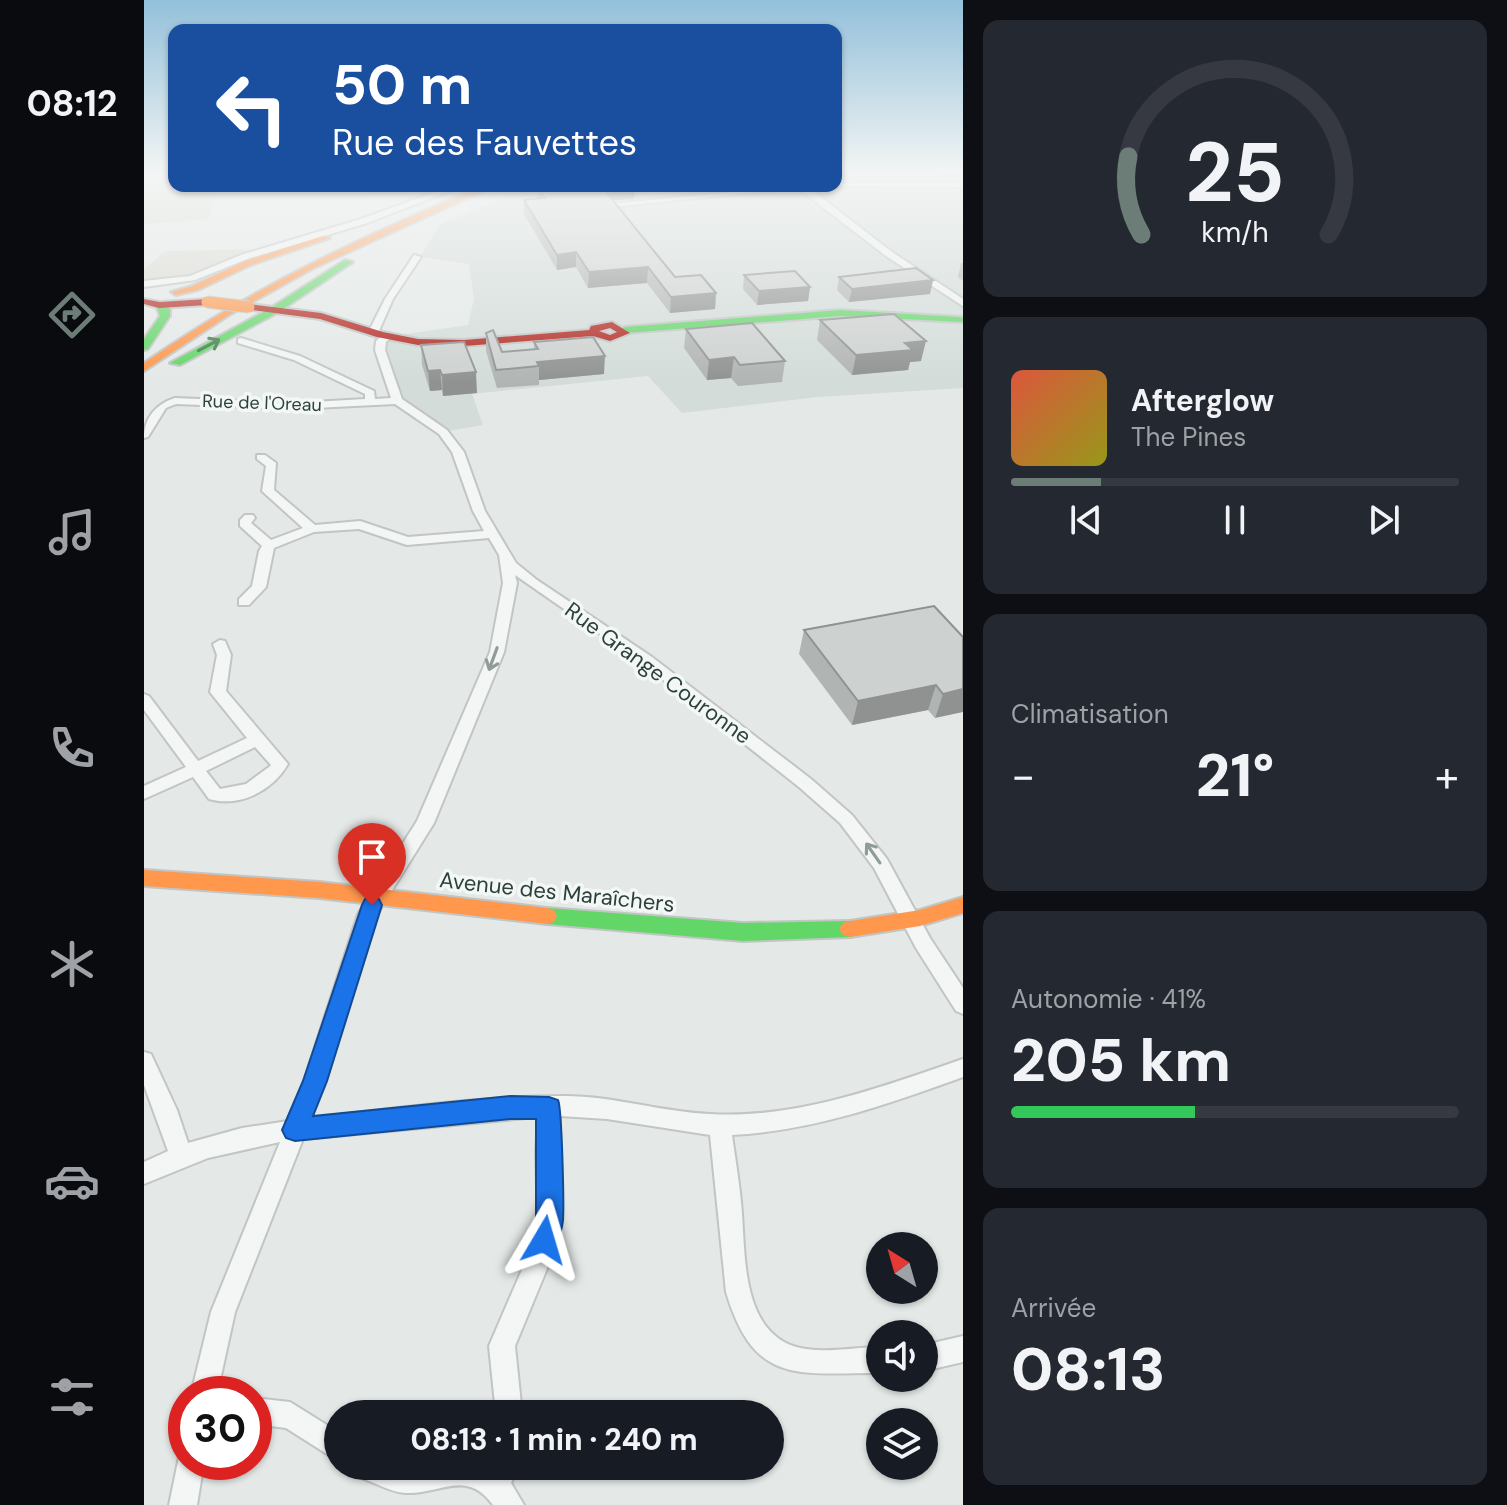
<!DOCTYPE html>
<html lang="fr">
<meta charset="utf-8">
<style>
:root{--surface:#171b24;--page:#242831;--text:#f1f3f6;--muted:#9ea1a6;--line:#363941;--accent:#6c7c77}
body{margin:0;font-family:"DM Sans",sans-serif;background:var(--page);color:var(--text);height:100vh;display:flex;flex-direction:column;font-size:30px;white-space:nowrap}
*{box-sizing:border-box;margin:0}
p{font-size:26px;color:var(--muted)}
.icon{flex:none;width:44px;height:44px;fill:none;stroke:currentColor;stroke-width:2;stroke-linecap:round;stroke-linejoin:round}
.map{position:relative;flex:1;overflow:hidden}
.side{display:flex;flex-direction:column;gap:20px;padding:20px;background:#0d0f14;width:544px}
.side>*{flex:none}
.top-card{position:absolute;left:24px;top:24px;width:674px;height:168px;border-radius:16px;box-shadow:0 2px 6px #0004;background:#1a4fa0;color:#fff;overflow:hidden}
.needle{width:52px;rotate:323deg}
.tools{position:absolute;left:722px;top:1232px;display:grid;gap:16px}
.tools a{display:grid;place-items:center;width:72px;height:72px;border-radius:50%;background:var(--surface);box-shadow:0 2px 6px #0004;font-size:40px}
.speed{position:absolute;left:24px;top:1376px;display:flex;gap:16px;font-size:40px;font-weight:700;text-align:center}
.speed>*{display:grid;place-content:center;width:104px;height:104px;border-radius:50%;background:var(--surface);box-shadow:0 2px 6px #0004;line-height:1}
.speed .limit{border:12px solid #d22;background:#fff;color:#111}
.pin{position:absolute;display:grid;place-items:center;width:68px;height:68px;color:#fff;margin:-82px -34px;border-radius:50% 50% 50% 0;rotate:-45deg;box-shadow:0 0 8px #0007}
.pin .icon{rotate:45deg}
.me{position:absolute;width:88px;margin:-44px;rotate:7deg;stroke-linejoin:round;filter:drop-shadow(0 0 6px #0008)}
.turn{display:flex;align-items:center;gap:28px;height:168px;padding:0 32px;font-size:36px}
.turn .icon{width:104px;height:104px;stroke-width:2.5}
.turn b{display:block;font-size:56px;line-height:68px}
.big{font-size:60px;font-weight:800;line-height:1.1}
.side .tile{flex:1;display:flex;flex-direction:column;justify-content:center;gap:12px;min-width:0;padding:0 28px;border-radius:16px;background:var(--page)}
.side .dial{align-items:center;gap:0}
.dial svg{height:208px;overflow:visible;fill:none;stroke:var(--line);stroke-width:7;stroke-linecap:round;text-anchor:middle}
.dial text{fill:var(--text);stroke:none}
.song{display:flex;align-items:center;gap:24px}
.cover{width:96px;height:96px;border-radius:12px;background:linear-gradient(135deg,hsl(10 70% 55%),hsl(60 70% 35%))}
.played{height:8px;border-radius:4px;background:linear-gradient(90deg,var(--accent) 20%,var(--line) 20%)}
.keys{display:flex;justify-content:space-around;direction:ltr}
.heat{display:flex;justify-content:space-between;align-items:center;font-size:44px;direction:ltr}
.charge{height:12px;border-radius:6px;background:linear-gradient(90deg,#34c759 41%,var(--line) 0)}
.trip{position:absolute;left:180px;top:1400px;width:460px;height:80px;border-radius:40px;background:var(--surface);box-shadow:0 2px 6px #0004;font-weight:800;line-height:80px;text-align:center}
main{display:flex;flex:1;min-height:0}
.tab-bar{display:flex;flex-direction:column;width:144px;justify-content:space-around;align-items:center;background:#090b0e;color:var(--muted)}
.tab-bar .icon{width:56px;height:56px}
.tab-bar .selected{color:var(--accent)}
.tab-bar b{font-size:36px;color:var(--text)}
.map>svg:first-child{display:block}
.built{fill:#d3dcd8}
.green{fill:#dbdbd4}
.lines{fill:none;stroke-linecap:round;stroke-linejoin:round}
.street-casing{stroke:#c1c5c4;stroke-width:4}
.fast-casing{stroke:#c1c5c4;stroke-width:4}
.slow-casing{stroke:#c1c5c4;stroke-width:4}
.jam-casing{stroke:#c1c5c4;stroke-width:4}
.street{fill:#f4f6f5;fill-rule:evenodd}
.fast{fill:#63d668;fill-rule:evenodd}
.slow{fill:#ff974d;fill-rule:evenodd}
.jam{fill:#b3261e;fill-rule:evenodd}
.slow-bridge-casing{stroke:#c1c5c4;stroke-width:13;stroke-linecap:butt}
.slow-bridge{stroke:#ff974d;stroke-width:11}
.wall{fill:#b0b4b3}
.shaded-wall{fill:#909292}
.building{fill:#cdd1d0;stroke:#909292;stroke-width:2}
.oneway{stroke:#427d4c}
.oneway2{stroke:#909c98}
.route{fill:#1a73e8;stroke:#114b97;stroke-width:2}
.labels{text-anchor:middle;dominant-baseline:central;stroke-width:7;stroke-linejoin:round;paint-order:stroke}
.far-street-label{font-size:18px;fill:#2c413a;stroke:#f3f8f6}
.street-label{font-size:22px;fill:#2c413a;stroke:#f3f8f6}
</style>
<main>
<nav class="tab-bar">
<b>08:12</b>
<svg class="icon selected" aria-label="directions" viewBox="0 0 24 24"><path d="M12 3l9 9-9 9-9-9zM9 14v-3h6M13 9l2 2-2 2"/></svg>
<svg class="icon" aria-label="music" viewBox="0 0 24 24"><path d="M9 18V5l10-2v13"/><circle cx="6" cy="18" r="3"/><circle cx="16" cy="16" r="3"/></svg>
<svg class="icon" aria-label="phone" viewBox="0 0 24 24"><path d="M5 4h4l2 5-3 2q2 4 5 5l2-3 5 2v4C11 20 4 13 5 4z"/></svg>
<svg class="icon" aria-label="climate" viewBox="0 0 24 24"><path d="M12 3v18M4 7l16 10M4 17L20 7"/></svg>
<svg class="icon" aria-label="car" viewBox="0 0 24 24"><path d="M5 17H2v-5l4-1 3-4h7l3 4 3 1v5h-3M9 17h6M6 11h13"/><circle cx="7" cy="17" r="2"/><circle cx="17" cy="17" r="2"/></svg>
<svg class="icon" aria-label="filters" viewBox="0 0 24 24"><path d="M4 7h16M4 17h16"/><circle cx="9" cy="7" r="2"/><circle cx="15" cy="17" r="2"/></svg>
</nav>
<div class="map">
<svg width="819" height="1505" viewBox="0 0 819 1505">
<rect width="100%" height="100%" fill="#e4e9e7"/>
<!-- built -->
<polygon class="built" points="692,173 819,173 819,388 674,397 538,413 504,376 328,394 339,425 299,432 258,407 237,341 242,337 324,325 330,299 325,264 276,257 296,224 388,186 486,186 498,198 533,195 526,186 692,186"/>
<!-- green -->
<g class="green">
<polygon points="0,173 30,173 30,186 74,186 65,219 0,224"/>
<polygon points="216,186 311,186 291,194 223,194"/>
<polygon points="119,249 41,277 0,283 0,269 21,251"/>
</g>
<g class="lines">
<!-- street casing -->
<g class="street-casing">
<g id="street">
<polygon points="692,183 819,183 819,187 690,186"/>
<polygon points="308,186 319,186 223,223 103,259 51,280 0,287 0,281 46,276 97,255 217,219"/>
<polygon points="650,186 655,188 475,206 479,211 475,213 466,204"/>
<polygon points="659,188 665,188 748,252 819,299 819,306 742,256 659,192"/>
<polygon points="270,255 277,257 249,299 234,333 226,335 224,333 241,299"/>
<path d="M239,335L247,337L242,342L241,350L258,399L303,430L320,452L341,511L372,563L393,580L508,657L667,779L708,815L743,859L786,938L819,988V1014L812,1011L772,948L730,868L696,823L655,787L498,663L371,575L373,583L360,652L290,823L232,916L182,1081L167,1118C251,1109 337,1096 421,1096C470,1096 517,1112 566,1114C653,1119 738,1087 819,1059V1077C744,1104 669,1131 588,1135C591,1157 595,1180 597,1202C602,1249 595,1326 649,1346C675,1355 709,1347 736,1347V1373C654,1373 610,1386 582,1292L566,1135L463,1119L416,1116L414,1152L418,1221L407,1259L371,1346L378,1414H352L345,1346L383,1258L394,1221L392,1152L394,1117L159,1139L91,1312L73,1394H47L67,1312L136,1142L64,1158L0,1184V1162L24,1151L0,1085V1052L7,1054L33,1110L44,1143L98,1128L144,1121L160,1081L214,914L273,821L346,652L359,583L355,555L345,538L263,545L215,529L170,532L130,548L122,587L105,605H95V599L108,586L115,551L118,546L96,526V520L101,515H109L111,518L107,523L127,540L159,528L118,491L122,466L113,459V455H121L132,463L130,490L171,525L216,521L264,537L340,531L329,511L308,452L295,434L251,404L151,409L32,404L22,408L4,437L0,438C0,418 12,404 31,398L151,403L221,399V394L150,360L94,343V339L97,338L156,356L230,391L231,399L247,398L231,350L232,341Z"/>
<path d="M76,640L81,641L87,655L82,691L144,764C129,790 96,808 65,799L49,777L0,799V786L42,767L0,710V694L5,696L54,761L103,738L66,692L73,655L69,644ZM111,747L127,765L125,767L102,784L76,789L62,771Z"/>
<polygon points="819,1336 819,1362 780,1371 780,1345"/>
<polygon points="110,1398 146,1402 194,1432 194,1461 142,1428 110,1424"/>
<polygon points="42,1450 42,1462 60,1462 53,1505 25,1505 36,1452"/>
<path d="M209,1466H342L346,1468L347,1466H375L367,1483L380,1505H349C322,1468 296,1495 261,1493C246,1492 227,1481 213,1476Z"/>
</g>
</g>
<!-- fast casing -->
<g class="fast-casing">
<g id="fast">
<polygon points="201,260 209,262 133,313 36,365 26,363 125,309"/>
<polygon points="11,303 19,303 26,309 26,316 4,349 0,350 0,339 16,316"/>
<polygon points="696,310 816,317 819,318 819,322 696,316 481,333 476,330 481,327"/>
<polygon points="403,908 599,923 706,921 713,923 717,929 713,935 706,937 599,941 403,924 396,922 393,916 396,910"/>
</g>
</g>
<!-- slow casing -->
<g class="slow-casing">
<g id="slow">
<path d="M339,186H350L170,268L85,315L0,371V363C106,289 220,235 339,186Z"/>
<polygon points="179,236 186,238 107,265 54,290 32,295 27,292 48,286 101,261"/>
<polygon points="0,870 175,882 403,908 410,910 413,916 410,922 403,924 175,898 0,886"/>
<polygon points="819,897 819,913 776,926 706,937 699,935 695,929 699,923 706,921 776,910"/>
</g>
</g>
<!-- jam casing -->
<g class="jam-casing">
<g id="jam">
<polygon points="0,299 16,302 63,299 68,302 63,305 15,308 0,304"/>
<path d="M105,304L177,313L239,332L274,339L320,340L445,330L447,326L468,322L486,333L466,341L449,336L320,346L274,345L233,337L176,319L101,309V305ZM466,328L473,332L466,335L455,331Z"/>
</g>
</g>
<!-- street -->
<use href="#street" class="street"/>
<!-- fast -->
<use href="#fast" class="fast"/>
<!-- slow -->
<use href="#slow" class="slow"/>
<!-- jam -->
<use href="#jam" class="jam"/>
<!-- slow-bridge casing -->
<g class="slow-bridge-casing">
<polyline id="slow-bridge" points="63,302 105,307"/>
</g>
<!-- slow-bridge -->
<use href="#slow-bridge" class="slow-bridge"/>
</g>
<!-- wall -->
<g class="wall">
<polygon points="795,173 819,173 819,177 798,177"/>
<polygon points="393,186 490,199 469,200 531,277 572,293 571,309 526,313 503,283 444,288 432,267 413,270 380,214 380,200 393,199"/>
<polygon points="817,263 819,263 819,281 814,277"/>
<polygon points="733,272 789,280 786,294 705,302 693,290 695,277 733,273"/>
<polygon points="600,275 666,287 664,301 613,305 599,289"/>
<polygon points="676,320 777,361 766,362 764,370 708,375 673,340"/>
<polygon points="542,329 641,361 638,382 594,386 587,378 563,380 540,348"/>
<polygon points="342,333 358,352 390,349 390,342 460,374 395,380 395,385 353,388 342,351"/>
<polygon points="277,345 333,393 299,396 298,390 286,391 278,365"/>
<polygon points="660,630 819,637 791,718 784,710 708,725 655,654"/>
</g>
<!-- shaded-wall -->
<g class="shaded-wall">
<polygon points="476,186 491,186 490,199 458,201 458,187"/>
<polygon points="432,252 432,267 413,270 413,255"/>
<polygon points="504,267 503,283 444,288 445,272"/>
<polygon points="789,280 786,294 705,302 708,289"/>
<polygon points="666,287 664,301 613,305 615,291"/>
<polygon points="572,293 571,309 526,313 527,297"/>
<polygon points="782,341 777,361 766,362 764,370 708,375 712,355 761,343"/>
<polygon points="461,356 460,374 395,380 395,366 393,362"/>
<polygon points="590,357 587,378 563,380 565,360"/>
<polygon points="296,370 298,390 286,391 284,371"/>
<polygon points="332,372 333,393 299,396 298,375"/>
<polygon points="792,685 784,710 708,725 714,701"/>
<polygon points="819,689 819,712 791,718 799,694"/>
</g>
<!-- building -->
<g class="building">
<polygon points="393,186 476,186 458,187 531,277 557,275 572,293 527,297 504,267 445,272 432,252 413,255 380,200 401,198"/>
<polygon points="772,268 789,280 708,289 695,277"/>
<polygon points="651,271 666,287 615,291 600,275"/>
<polygon points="750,314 782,341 761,343 769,350 712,355 676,320"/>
<polygon points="608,323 641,361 596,365 590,357 565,360 542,329"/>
<polygon points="349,330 358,352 394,349 390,342 449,337 461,356 393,362 395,366 352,370 342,333"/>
<polygon points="320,342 332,372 298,375 296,370 284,371 277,345"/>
<polygon points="790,606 819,637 819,689 799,694 792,685 714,701 660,630"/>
</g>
<!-- one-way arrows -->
<defs><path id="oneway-shaft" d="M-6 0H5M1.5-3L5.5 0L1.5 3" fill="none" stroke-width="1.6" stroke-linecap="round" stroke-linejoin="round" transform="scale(2)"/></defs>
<use class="oneway" href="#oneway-shaft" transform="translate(65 345) rotate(-28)"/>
<g class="oneway2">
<use href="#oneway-shaft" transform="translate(349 659) rotate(110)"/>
<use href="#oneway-shaft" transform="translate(729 853) rotate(-125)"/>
</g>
<!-- sky -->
<linearGradient id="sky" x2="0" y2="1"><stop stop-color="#93c0da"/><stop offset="0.45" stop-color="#f3f5f4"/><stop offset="1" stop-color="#f3f5f4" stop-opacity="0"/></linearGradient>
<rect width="819" height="384" fill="url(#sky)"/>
<!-- route -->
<path class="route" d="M228,897L235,899L238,905L183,1081L169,1116L367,1096L405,1097L414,1100C418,1108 420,1205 419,1220C418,1230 414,1241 410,1250L400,1254L391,1250L387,1240L392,1221V1119H367L151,1141L142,1138L138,1130L159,1081L218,905L221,899Z"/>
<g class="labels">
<!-- far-street labels -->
<g class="far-street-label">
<text transform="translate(118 403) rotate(2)">Rue de l'Oreau</text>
</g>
<!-- street labels -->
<g class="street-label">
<text transform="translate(514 673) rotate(36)">Rue Grange Couronne</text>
<text transform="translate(413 892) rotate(6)">Avenue des Maraîchers</text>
</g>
</g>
</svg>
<div class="tools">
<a><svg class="needle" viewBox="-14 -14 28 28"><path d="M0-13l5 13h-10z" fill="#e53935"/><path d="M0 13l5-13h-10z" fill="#9ea1a6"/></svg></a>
<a><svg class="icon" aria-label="sound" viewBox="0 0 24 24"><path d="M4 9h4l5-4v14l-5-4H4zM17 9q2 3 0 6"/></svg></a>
<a><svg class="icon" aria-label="layers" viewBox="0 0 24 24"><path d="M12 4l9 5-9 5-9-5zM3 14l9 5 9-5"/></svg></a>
</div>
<div class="speed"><div class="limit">30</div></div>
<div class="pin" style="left:228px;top:905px;background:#d93025"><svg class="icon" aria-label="arrive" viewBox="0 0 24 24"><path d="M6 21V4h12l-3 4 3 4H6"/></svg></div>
<svg class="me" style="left:400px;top:1240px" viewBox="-20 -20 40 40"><path d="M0-17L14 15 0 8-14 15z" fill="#1a73e8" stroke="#fff" stroke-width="4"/></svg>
<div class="trip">08:13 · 1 min · 240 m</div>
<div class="top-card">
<div class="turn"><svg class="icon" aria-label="left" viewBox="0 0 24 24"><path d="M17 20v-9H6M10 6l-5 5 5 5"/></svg><div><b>50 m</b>Rue des Fauvettes</div></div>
</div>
</div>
<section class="side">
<div class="tile dial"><svg viewBox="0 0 100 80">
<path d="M14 69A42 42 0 1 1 86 69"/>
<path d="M14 69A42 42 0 0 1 9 39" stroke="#6c7c77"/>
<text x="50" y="56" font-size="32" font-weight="700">25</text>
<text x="50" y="72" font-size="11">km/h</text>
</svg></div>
<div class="tile">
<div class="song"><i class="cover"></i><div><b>Afterglow</b><p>The Pines</p></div></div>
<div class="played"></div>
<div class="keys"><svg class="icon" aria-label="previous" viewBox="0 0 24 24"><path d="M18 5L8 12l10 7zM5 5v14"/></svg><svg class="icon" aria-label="pause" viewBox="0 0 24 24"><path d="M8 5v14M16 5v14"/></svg><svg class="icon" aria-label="next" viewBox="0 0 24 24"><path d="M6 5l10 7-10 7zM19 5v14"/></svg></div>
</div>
<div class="tile"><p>Climatisation</p>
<div class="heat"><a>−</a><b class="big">21°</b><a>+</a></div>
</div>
<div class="tile"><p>Autonomie · 41%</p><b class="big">205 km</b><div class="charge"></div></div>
<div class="tile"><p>Arrivée</p><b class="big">08:13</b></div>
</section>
</main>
